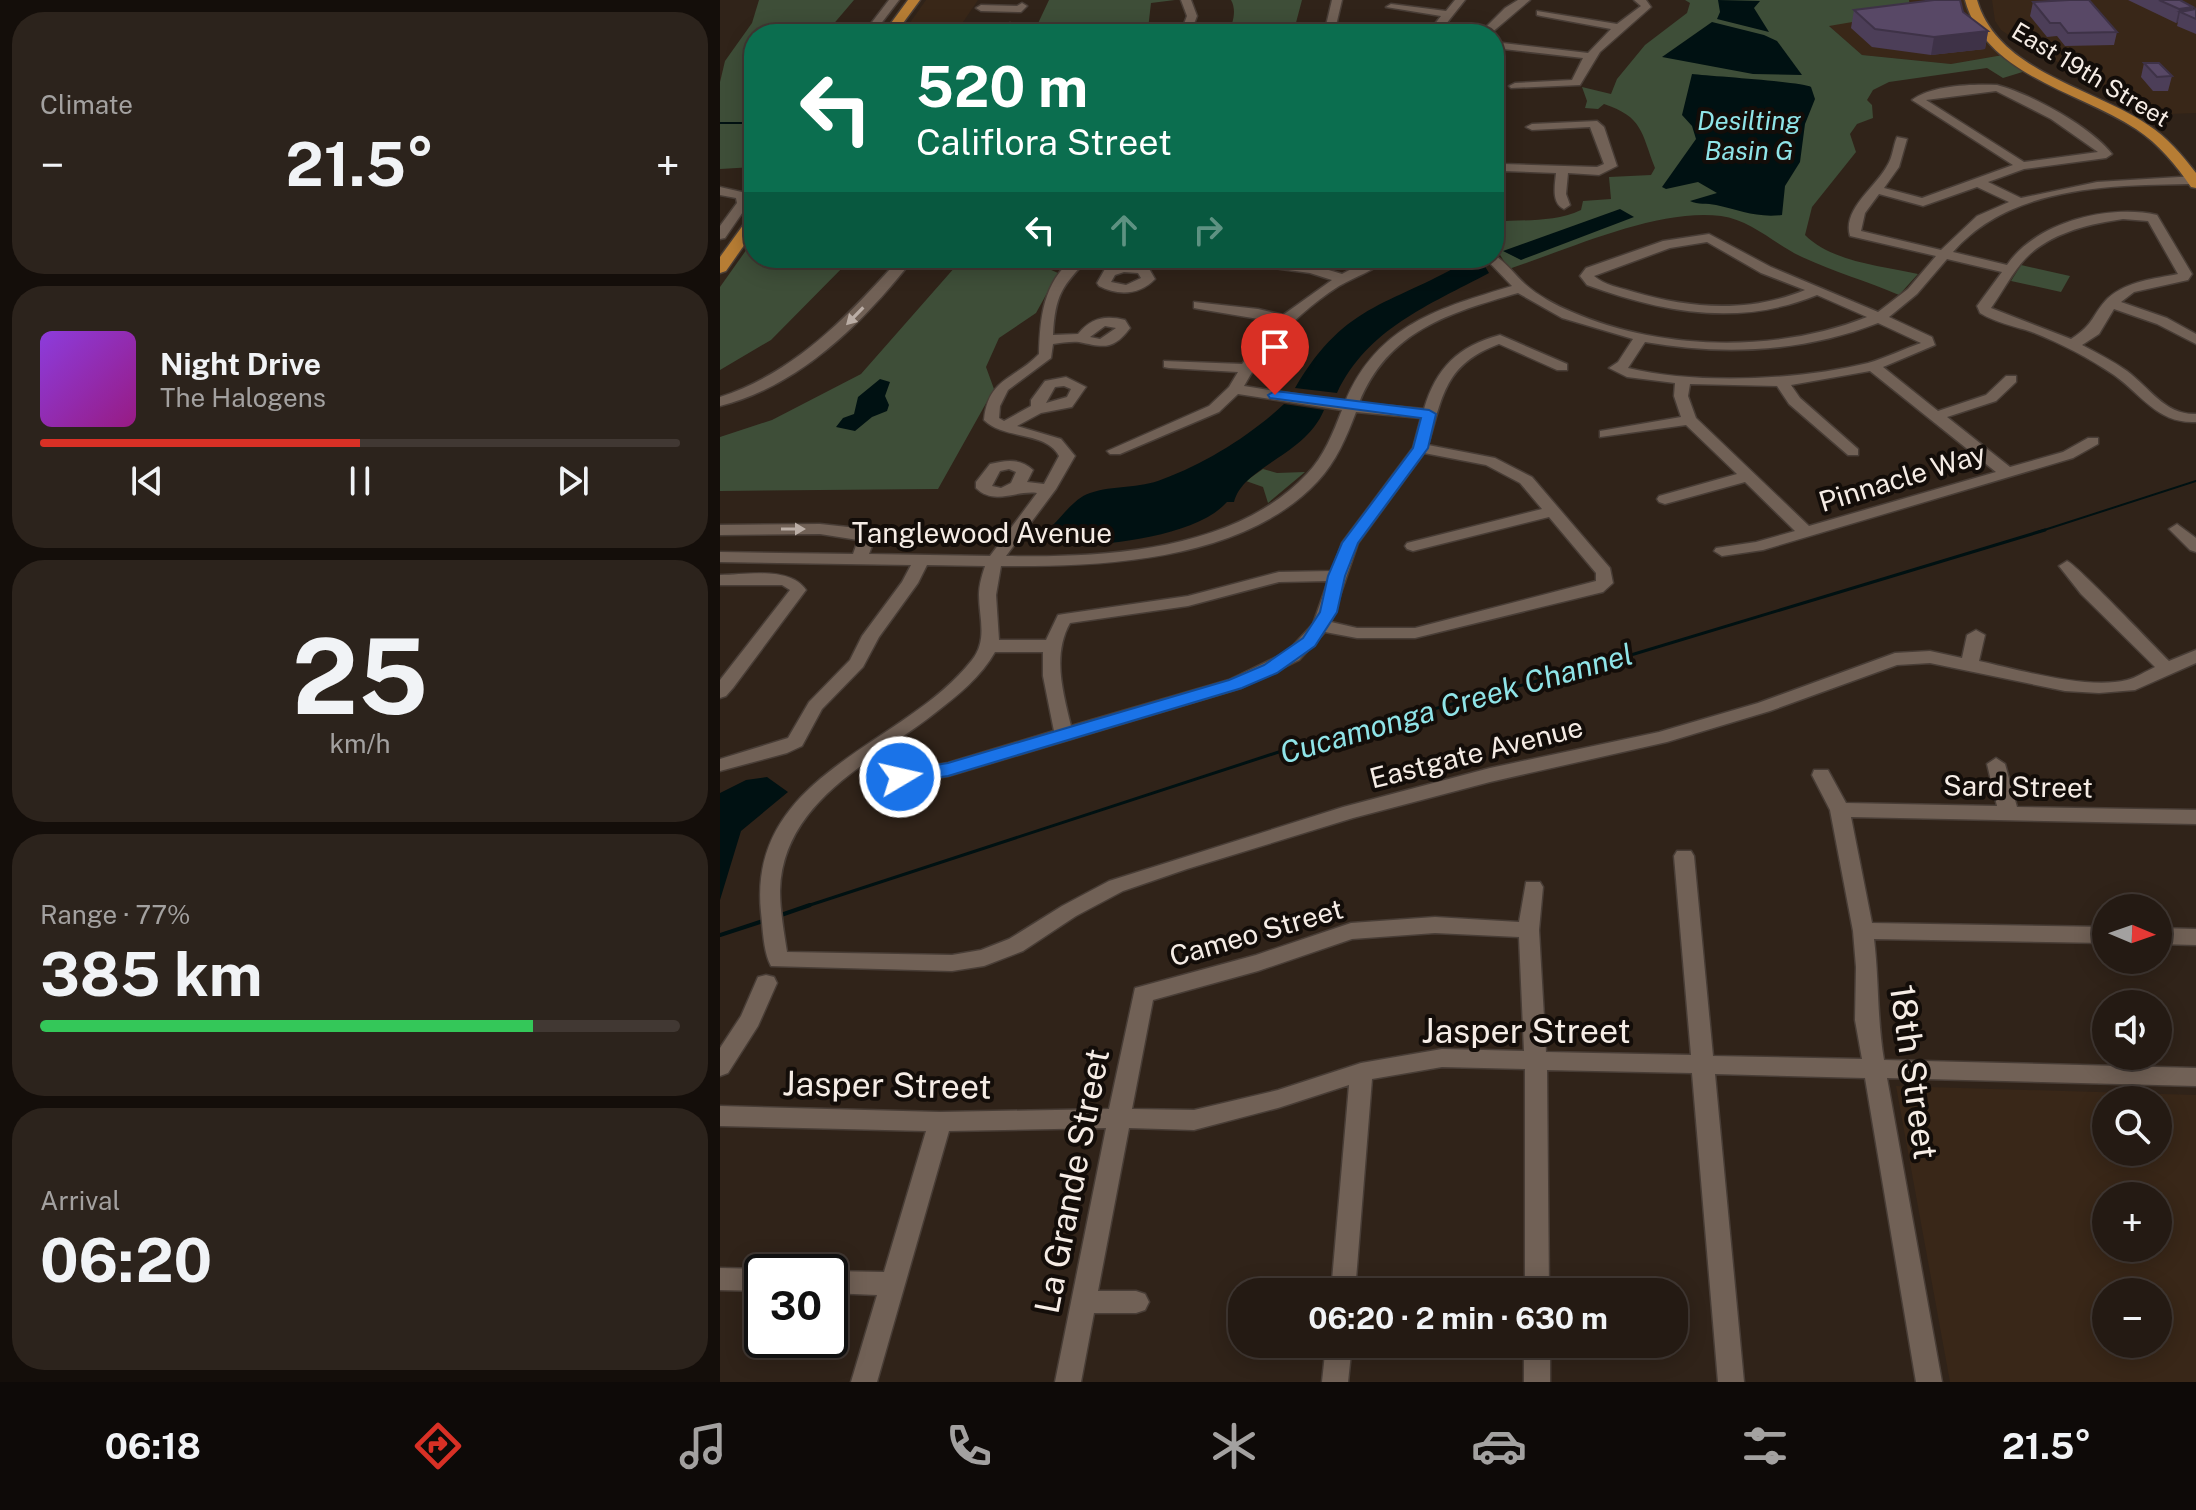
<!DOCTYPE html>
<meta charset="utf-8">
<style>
:root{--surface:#241a13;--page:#2c231c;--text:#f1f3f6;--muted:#a3a1a0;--line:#413833;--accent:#d93025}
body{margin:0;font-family:"Public Sans",sans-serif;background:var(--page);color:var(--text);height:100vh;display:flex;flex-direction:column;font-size:30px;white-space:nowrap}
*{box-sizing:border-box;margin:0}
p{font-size:26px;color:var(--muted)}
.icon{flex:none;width:44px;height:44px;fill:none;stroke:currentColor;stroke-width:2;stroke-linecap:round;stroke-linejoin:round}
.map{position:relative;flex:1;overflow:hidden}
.side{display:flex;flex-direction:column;gap:12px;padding:12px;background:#140e0a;width:720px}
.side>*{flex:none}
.top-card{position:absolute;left:24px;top:24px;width:760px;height:244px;border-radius:32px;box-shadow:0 4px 20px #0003,0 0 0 2px var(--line);background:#0b6e4f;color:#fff;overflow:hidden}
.needle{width:52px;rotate:92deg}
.tools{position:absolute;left:1372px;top:894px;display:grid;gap:16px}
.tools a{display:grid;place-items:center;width:80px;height:80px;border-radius:50%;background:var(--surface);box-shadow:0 4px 20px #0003,0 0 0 2px var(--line);font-size:40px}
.speed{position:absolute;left:24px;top:1254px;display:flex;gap:16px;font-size:40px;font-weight:700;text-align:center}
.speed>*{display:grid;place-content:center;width:104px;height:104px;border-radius:50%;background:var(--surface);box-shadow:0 4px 20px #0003,0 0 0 2px var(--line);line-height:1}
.speed .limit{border:4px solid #111;border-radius:12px;background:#fff;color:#111}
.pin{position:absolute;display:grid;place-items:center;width:68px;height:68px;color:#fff;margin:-82px -34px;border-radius:50% 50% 50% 0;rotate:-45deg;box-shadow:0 0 8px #0007}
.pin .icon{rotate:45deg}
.me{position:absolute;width:88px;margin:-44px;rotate:81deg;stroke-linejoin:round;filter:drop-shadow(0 0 6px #0008)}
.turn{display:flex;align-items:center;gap:28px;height:168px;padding:0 40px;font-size:36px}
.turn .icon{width:104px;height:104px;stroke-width:2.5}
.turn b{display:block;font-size:56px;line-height:68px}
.lanes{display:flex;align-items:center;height:76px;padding:0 40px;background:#0003;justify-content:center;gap:40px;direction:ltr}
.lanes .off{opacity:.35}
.big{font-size:60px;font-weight:700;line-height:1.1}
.side .tile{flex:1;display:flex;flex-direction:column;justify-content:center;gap:12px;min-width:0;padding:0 28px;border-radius:32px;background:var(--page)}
.side .dial{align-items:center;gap:0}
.dial b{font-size:104px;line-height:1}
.song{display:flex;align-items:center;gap:24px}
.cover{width:96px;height:96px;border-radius:12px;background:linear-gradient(135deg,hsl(270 70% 55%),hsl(310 70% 35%))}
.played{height:8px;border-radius:4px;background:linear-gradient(90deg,var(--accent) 50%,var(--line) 50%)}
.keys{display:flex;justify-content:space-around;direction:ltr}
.heat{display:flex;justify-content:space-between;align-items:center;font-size:44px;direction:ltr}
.charge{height:12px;border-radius:6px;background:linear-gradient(90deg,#34c759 77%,var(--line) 0)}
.trip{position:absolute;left:508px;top:1278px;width:460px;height:80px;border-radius:32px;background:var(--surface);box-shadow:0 4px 20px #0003,0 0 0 2px var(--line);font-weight:700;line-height:80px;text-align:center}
.dock{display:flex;height:128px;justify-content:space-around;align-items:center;background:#0e0a08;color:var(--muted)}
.dock .icon{width:56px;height:56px}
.dock .current{color:var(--accent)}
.dock b{font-size:36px;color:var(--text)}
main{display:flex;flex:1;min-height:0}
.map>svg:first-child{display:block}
.built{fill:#392718;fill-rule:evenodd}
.green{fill:#3e4e38}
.water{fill:#001112}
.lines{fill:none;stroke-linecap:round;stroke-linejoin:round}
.stream-far2{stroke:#001112;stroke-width:2}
.stream-far1{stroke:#001112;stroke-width:3}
.stream{stroke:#001112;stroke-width:4}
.minor-casing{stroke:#483d36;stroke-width:3}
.major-casing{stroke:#483d36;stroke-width:3}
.minor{fill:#716156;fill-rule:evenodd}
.major{fill:#b77d34;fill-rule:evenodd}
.wall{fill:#4c3e58}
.shaded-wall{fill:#3e3247}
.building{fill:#584866;stroke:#3e3247;stroke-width:2}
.oneway{fill:#baada5}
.route{fill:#1a73e8;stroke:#114b97;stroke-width:2}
.labels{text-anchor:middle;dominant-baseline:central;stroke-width:8;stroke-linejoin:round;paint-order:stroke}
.far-street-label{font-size:24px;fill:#f5ece5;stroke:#130d09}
.far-water-label{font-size:26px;font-style:italic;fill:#8fe4e8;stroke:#130d09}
.street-label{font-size:28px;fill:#f5ece5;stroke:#130d09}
.water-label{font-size:30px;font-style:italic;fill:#8fe4e8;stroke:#130d09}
.near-street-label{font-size:34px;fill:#f5ece5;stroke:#130d09}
</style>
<main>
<section class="side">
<div class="tile"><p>Climate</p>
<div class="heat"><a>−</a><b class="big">21.5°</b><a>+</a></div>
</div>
<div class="tile">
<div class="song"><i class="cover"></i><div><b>Night Drive</b><p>The Halogens</p></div></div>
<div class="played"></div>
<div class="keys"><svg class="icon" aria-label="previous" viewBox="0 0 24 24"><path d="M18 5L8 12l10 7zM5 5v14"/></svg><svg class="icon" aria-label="pause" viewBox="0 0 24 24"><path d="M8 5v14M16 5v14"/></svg><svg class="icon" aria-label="next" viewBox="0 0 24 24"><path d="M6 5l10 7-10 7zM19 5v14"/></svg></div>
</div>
<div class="tile dial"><b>25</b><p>km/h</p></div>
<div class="tile"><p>Range · 77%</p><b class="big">385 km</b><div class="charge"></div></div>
<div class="tile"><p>Arrival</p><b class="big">06:20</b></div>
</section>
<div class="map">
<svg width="1476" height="1382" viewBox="0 0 1476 1382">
<rect width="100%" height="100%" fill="#302319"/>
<!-- built -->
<g class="built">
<polygon points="206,0 258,0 239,28 221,34 182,34"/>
<polygon points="1189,0 1247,0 1255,28 1283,55 1231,64 1142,55 1108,25 1191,12"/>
<polygon points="1272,0 1476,0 1476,113 1450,114 1395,92 1296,40 1281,30 1275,21"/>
<path d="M1176,1086L1476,1095V1382H1230ZM1386,1100H1438V1152H1386ZM1386,1196H1438V1248H1386ZM1386,1292H1438V1344H1386Z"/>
</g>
<!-- green -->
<g class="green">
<polygon points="39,0 134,0 105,34 34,34 34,167 0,169 0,82 5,61 32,23"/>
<polygon points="329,0 455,0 431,3 428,29 421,34 313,34"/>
<path d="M511,0H582L573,34H507C513,25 517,10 511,0Z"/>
<path d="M965,0H1189L1191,12L1109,26L1142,55L1231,64L1283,55L1309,70L1283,78L1267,68L1169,82L1153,90L1147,100L1152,105L1153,118L1137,124L1130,134L1136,152L1092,207L1085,235C1112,262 1162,266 1198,274L1179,295C1147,281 1114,272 1082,257C1056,245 1031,220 1001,216C938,208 849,249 789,269L775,247L774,222C804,219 833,223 861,210L863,201L891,199L889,177L931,175L935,168C921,132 923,117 884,104L878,109L865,108L867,101L862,87L891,94L897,79L925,45L967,13L970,3Z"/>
<polygon points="34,239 34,258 132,258 51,340 0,370 0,287"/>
<polygon points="243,258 314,258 313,262 338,273 316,313 279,338 266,367 274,389 218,489 0,491 0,437 52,420 141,374"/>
<polygon points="1301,265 1350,276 1341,292 1291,281"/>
<polygon points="543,469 557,473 585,472 548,503 543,487 526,481"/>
</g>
<!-- water -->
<g class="water">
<polygon points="998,0 1040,1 1034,8 1049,32 997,19 1000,12"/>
<polygon points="992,22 1044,35 1057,41 1082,75 1033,74 942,57"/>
<path d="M972,74C990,76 1085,82 1091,87L1095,99L1085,124L1080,162L1065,186L1062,215C1036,218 1020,210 996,205C987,203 978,205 970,201L997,193L978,182L946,189L942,187L976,139L972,126L962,115Z"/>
<polygon points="900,209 914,217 801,260 783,251"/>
<path d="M751,258H760L769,273C709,305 647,329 617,393L575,388C627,299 674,306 751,258Z"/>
<polygon points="160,379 170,382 165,396 169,405 167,411 152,417 135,431 116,427 123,418 134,414 138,397"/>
<path d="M564,404L604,410C585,456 523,466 514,502H507C479,534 398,544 356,546L333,525C344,514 355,498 370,493C393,485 419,489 443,479C486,463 531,435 564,404Z"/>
<polygon points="47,777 68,792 21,831 0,900 0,793 26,780"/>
</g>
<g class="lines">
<!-- stream-far2 -->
<g class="stream-far2">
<polyline points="0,123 34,123"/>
<polyline points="1318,532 1476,481"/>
</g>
<!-- stream-far1 -->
<polyline class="stream-far1" points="84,907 577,746 891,661 1325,530"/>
<!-- stream -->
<g class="stream">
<polyline points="61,915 90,905"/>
<polyline points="0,935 43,921"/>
</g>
<!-- minor casing -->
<g class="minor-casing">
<g id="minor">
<polygon points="169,0 179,0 153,34 143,34"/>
<polygon points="461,0 471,0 477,16 470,34 460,34 467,16"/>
<polygon points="612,0 622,0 614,34 604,34"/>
<polygon points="735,0 745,0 718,34 707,34 721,16 666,7 671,4 726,11"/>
<polygon points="798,0 810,0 770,34 759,34 785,8"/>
<polygon points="914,0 926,0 931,7 880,52 860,85 791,88 789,86 795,83 852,80 863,58 774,48 774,42 868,53 891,29 821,16 817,15 817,11 897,24 921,6"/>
<polygon points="302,3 307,6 301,12 261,11 256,8 261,5 297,6"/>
<polygon points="290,23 295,26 288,32 248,31 243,28 248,25 285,26"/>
<path d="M1277,85C1311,94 1370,126 1392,154L1386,158L1304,169L1268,182L1301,198L1377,182L1476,176V184C1393,185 1291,185 1233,252L1287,265C1316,222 1389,204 1437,215L1472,274L1468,280L1414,292L1401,302L1447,318L1476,334V344L1437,324L1394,309L1379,334L1362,345C1377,353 1393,361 1407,371C1430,388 1445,415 1476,414V422C1438,424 1422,395 1394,375C1369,358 1340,343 1312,332C1294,326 1276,323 1260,313L1257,306L1282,272L1227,259L1197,294L1169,317L1212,337L1215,345L1163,367L1218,411L1266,395L1286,376H1296V382L1276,401L1227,417L1290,467L1343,452L1368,438H1378V444L1353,458L1043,550L1002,556L994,551L996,548L1036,542L1075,531L1025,482L945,504L939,502L937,499L939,496L1017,474L966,425L880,437V431L961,417L954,396L955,383L907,377L889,368L898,362L913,339L842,318L798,293C730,313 668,330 639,403L704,409C716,368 738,346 780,335L847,364V370H837L779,344C725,364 723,395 708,445L775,458L812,477L890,568L893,583L883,592L695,638H637L605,632L579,660L521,688L228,776L180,784L173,782L171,777L173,772L228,763L334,731L323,676V652H275C261,677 238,695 215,713C154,761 62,801 60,891C60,911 64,932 67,952L232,955L261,950L289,939L342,906L389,881L623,807L770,768L939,732L1038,703L1175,653L1210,651L1242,658L1247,635L1256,630L1265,635L1259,661C1300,670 1367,690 1407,680C1416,678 1426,671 1435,667L1361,594L1339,566L1347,561C1355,563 1436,648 1449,661L1476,650V663L1415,690L1379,693L1345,691L1210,663L1177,665L1050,711L947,742L770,782L633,818L467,869L403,891L356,916L303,951L264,966L232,971L51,966C43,951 43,929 41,912C27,773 184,747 252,660C268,640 259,618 259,595C259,585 262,575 265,566L207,565L198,583L159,637L143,667L102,709L82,746L67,753L0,771V759L68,738L89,702L130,660L142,636L182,582L191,565L0,562V552L133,554L138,540L100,534L0,535V525L100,524L137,528L153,535L155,538L149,554L270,556L317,493C296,490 274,506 256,488V482L270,464C286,460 300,458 313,470L307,482L324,484L339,456C326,431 284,440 264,420C268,378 294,380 319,354C320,318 323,282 354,258H369C342,286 335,295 333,335L358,334C371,318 385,315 405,320L410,328C393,351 383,347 359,342C352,341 341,343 333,344L331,358L288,390L280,406L279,418L284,421L311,406V400L325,381L346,377L366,387L352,407L321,413L297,426L341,439L355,456L336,489L286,556C384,558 515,551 587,474C604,456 613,433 622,410L518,394L499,412L400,454H390L387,451L489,406L509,387L518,372L449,368L444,367V361L522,364L556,322L479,309L474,308V302L538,309L563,315L612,280L590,273L540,266L533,258L592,265L622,274L652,258H669C655,270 635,277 619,286C579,312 547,344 524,386L625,402C657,325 719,308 792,286L765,258H774V255C786,262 795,275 805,284C817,295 837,306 852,312C942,351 1057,353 1147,317L1097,295C1019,327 944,313 867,285L860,276L866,268L943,241L989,234L1051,267L1158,312L1188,289L1216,256L1130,236C1122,209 1156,187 1167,166C1173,157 1173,146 1177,137L1187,139L1179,167L1164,188L1202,198L1293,165L1192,100C1212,85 1252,84 1277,85ZM1276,91L1331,119L1378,152L1304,162L1206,100ZM1257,187L1289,202L1257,216L1221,250L1141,231L1145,213L1159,194L1203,206ZM1403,219L1428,221L1458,274C1434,279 1407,281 1388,298C1372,314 1375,324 1351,339L1271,308C1282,293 1293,271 1306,258C1330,233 1369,224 1403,219ZM987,242L1041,273L1085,290C1029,313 971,309 914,292C901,288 884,285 874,276L950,248ZM1158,323L1201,343C1183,349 1166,358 1148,363C1079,380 978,385 908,368L925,342C1004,356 1084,352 1158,323ZM385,326L396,328L380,339L370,337ZM1150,371L1276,472L1089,526L976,418L968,396L970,384L1057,386L1069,404L1128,455H1138V449L1080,398L1071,385ZM344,386L351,389L347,397L326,403L335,387ZM636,412L701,418L693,448L622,543L612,571L559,572L468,596L344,614L338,615L326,640H279L276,595L281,566C382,567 524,561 598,481C616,462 627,436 636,412ZM704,453L766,465L800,483L822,509L687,543L685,546L687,549L693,551L829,517L876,573V581L695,628H637L611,622L638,543ZM289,469L296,472L291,483L281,488L272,486L280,471ZM608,581L593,624L567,652L509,680L351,726C343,693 332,655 350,623L468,606L559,582Z"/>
<path d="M774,120L780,123L784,164L877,167L884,164L870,127L812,130L806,127L812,124L877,121L884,127L897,166L879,175L848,173L846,194L850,205L844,209C831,203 835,185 836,173L783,171L780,190L774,194Z"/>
<polygon points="0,187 26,193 29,203 5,238 0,239 0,226 17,203 16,198 0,195"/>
<path d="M180,258H194C144,322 80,386 0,406V397C76,372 128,316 180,258Z"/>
<path d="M404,264L428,267L435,279C420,295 398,296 379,286L377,283L385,269ZM404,272L418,273L421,278L406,285L391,282L395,275Z"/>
<polygon points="1457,524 1476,538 1476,552 1470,550 1449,529"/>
<path d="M0,575C26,575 70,566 86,590L13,688L6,696L0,698V680L70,590L62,585H0Z"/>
<path d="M1276,758L1285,764L1297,807L1476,810V824L1131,817L1152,923L1386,927V943L1154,939C1159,980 1157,1019 1164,1060L1476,1068V1086L1167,1078L1222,1382H1196L1145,1078L995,1074L1024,1382H998L972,1073L827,1070L829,1292H805V1069L722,1067L652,1079L635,1292H611L629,1085L558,1108L474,1130L409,1128L378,1291H416L425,1294L429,1302L425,1310L416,1313H374L361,1382H335L386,1128L229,1131L157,1382H131L157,1295L110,1293V1272H107L110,1271L164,1272L206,1131L0,1126V1106L220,1112L389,1109L415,988L536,955L631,923L715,917L799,922L806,882H820L823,887L819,930L826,1052L971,1055L954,856L957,851H971L974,856L993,1056L1142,1059L1135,1020L1136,967L1133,931L1110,810L1092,775L1094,770H1108L1126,803L1277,806L1267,764ZM715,933L799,937L804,1051L722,1049L641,1063L558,1090L474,1110L412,1109L433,1000L538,971L632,939Z"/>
<polygon points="1438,928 1476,929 1476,945 1438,944"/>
<polygon points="46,975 54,977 57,983 38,1026 8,1073 0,1076 0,1048 21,1016 38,977"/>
<polygon points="0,1268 42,1269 50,1272 42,1272 42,1291 0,1290"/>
<polygon points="606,1344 632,1344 628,1382 602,1382"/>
<rect x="804" y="1344" width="26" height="38"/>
</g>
</g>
<!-- major casing -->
<g class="major-casing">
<g id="major">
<polygon points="188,0 200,0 175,34 163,34"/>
<path d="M1245,0H1257C1278,72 1372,87 1428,125C1447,137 1462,155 1476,173V188L1471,187C1456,165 1439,144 1416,129C1358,91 1265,75 1245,0Z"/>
<polygon points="34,215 34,231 6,271 0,273 0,257 29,217"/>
</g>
</g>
<!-- minor -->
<use href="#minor" class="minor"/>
<!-- major -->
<use href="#major" class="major"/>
</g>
<!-- wall -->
<g class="wall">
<polygon points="1205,0 1240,0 1243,12 1268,31 1265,49 1211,55 1152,47 1131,28 1134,10 1205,2"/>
<polygon points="1408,0 1460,0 1473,7 1473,10 1476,9 1476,34 1457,26 1458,22 1456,23"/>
<polygon points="1313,2 1397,32 1394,45 1345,46 1337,36 1327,37 1310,16"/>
<polygon points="1424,63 1452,76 1448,91 1433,91 1421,77"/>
</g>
<!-- shaded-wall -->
<g class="shaded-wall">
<polygon points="1473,7 1471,17 1460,12 1458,22 1456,23 1459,9"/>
<polygon points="1268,31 1265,49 1211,55 1214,37"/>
</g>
<!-- building -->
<g class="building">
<polygon points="1214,0 1240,0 1243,12 1268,31 1214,37 1155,29 1134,10"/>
<polygon points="1349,0 1369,0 1397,32 1348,33 1340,23 1330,23 1313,2"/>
<polygon points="1439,0 1460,0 1473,7 1459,9"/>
<polygon points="1476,9 1476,19 1460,12"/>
<polygon points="1424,63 1439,63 1452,76 1437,77"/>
</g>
<!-- one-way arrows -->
<defs><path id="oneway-solid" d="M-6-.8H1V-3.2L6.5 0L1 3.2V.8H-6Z" transform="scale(2)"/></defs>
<g class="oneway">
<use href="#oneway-solid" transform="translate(135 316) rotate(134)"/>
<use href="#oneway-solid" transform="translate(73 529)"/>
</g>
<!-- route -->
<polygon class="route" points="555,391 709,410 716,414 708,448 638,543 625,576 617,612 595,646 557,673 522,688 228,776 180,783 174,781 171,777 174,772 228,763 509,680 544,665 583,638 600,612 608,576 622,543 693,448 701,418 550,398 548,395"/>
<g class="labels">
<!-- far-street labels -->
<g class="far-street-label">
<text transform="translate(1371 74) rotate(31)">East 19th Street</text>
</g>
<!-- far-water labels -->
<g class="far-water-label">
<text x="1029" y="120">Desilting<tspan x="1029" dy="30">Basin G</tspan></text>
</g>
<!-- street labels -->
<g class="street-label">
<text transform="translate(1182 477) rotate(-17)">Pinnacle Way</text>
<text x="262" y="532">Tanglewood Avenue</text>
<text transform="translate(756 752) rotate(-14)">Eastgate Avenue</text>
<text transform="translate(1298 786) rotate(1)">Sard Street</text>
<text transform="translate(536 932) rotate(-16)">Cameo Street</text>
</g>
<!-- water labels -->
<g class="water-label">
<text transform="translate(736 703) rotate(-16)">Cucamonga Creek Channel</text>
</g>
<!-- near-street labels -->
<g class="near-street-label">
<text x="806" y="1031">Jasper Street</text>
<text transform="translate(1194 1072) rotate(82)">18th Street</text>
<text transform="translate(167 1085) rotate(1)">Jasper Street</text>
<text transform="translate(352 1181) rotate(-79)">La Grande Street</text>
</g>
</g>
</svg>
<div class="tools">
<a><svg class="needle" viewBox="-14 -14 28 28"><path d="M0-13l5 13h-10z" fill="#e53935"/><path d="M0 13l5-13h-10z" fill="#a3a1a0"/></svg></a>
<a><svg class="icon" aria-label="sound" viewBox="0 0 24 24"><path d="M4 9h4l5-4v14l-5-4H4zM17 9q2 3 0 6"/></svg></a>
<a><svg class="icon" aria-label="search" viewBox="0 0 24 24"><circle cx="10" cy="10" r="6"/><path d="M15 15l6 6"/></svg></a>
<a>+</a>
<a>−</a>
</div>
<div class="speed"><div class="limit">30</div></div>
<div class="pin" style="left:555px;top:395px;background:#d93025"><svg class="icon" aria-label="arrive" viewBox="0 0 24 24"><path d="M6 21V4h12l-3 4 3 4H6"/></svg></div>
<svg class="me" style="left:180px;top:777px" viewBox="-20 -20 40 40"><circle r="17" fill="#1a73e8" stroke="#fff" stroke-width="3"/><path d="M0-11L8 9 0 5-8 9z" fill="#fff"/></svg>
<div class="trip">06:20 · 2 min · 630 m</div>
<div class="top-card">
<div class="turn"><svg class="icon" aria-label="left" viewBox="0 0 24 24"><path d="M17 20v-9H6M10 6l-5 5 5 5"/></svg><div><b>520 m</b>Califlora Street</div></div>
<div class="lanes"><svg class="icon" aria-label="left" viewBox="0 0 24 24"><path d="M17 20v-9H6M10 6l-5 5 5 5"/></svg><svg class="icon off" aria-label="ahead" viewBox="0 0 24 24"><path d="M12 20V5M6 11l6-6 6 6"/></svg><svg class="icon off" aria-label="right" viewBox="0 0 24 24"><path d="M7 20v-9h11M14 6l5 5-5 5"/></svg></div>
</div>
</div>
</main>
<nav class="dock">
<b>06:18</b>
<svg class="icon current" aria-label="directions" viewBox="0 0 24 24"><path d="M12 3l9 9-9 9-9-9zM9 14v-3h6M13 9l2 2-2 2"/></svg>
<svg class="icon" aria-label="music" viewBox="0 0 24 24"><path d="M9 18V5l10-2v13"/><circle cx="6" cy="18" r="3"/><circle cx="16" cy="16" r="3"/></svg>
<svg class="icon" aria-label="phone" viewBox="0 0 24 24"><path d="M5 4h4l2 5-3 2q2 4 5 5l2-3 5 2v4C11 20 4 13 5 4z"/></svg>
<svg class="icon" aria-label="climate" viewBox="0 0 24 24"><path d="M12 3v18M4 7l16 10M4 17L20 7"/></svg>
<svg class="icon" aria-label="car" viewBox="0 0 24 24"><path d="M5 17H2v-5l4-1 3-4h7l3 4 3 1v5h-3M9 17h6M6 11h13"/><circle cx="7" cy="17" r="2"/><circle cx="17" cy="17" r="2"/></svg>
<svg class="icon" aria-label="filters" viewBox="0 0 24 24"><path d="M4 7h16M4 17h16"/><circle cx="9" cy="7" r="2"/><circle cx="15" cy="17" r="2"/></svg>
<b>21.5°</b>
</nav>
